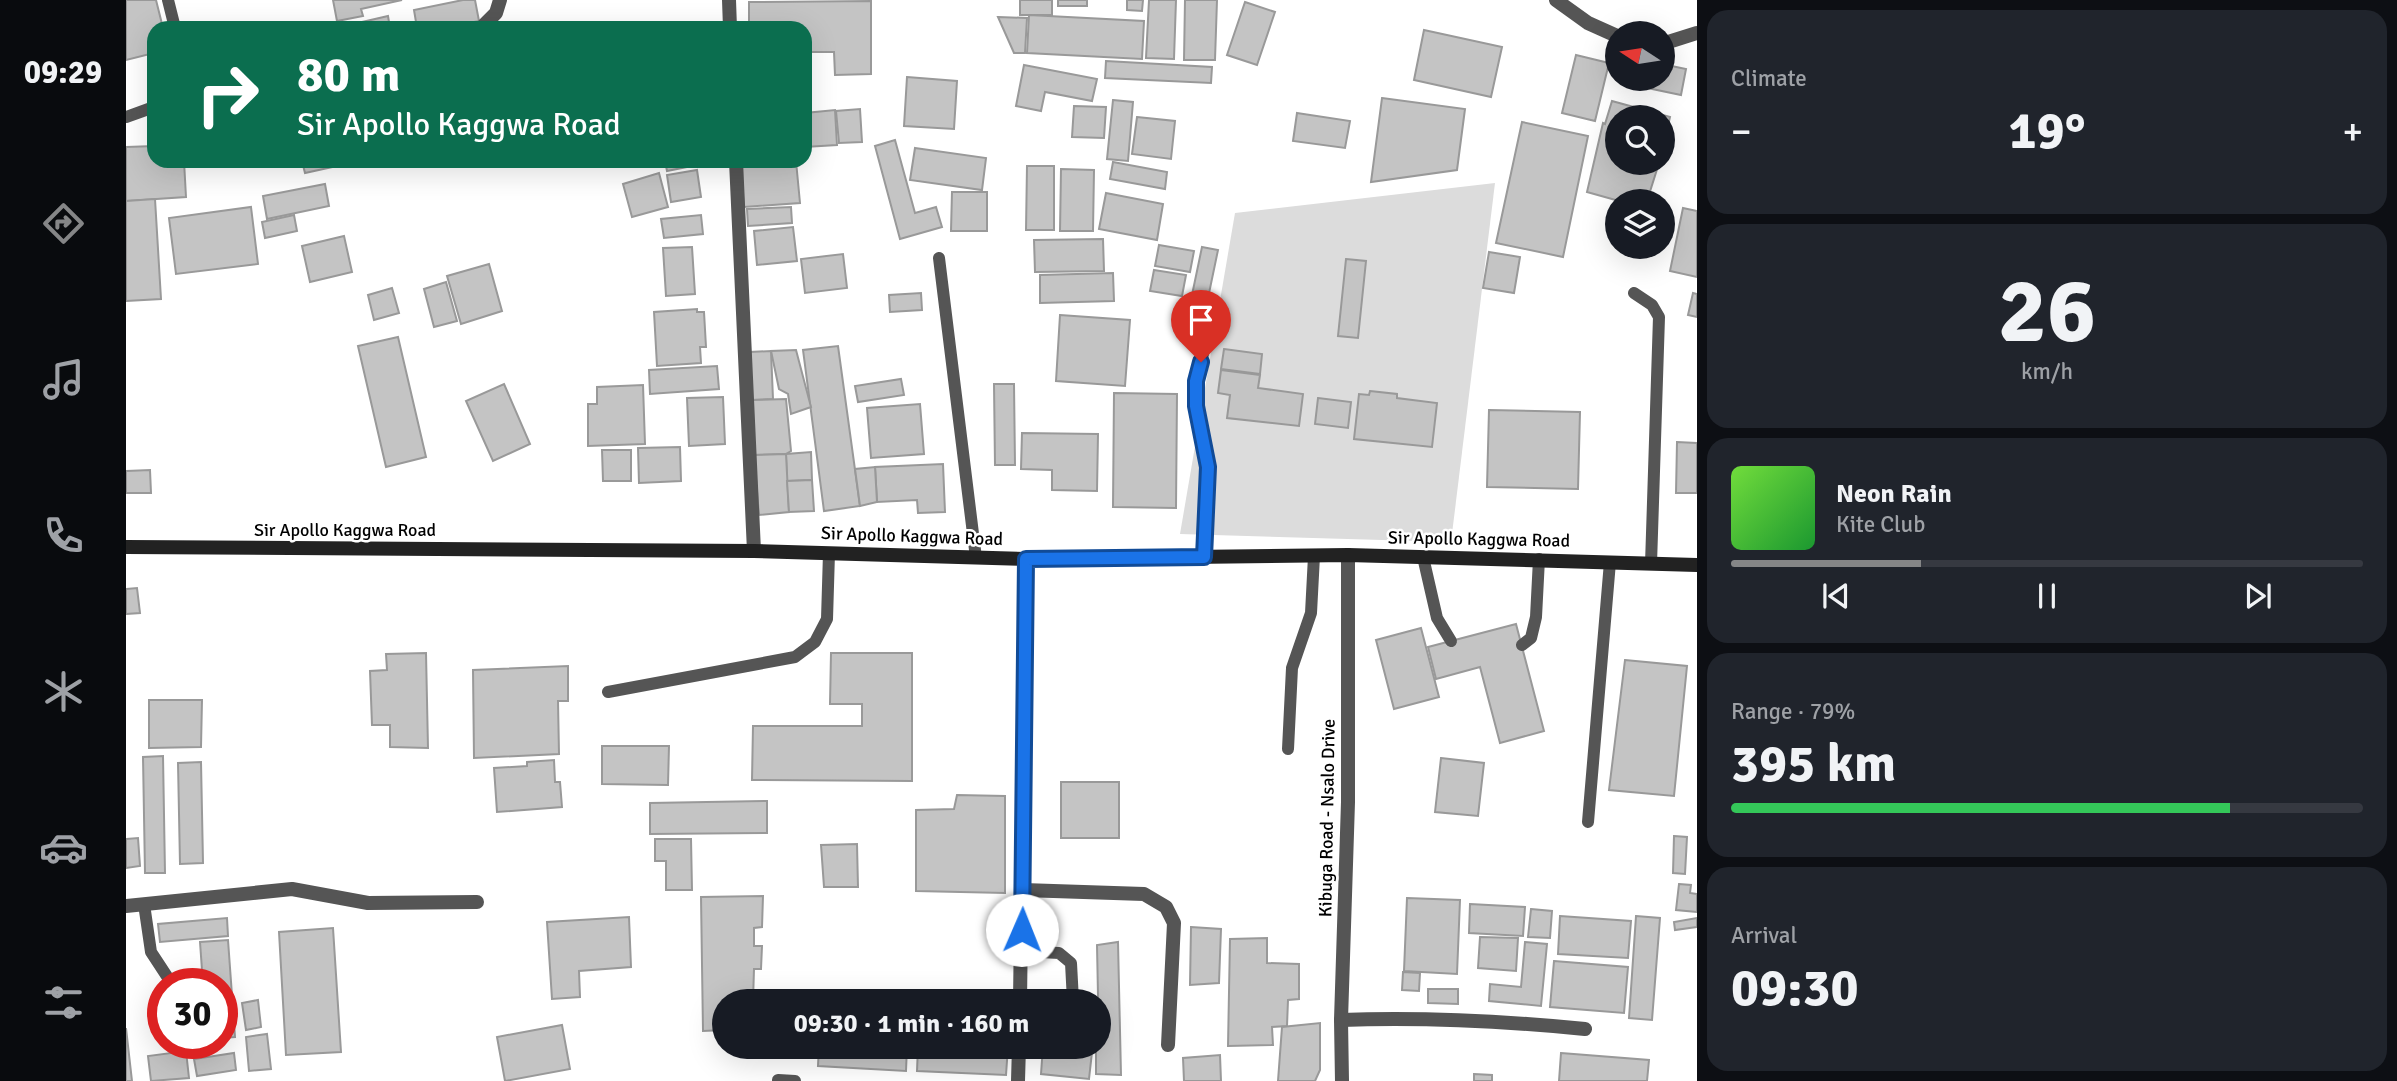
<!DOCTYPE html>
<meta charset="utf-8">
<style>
:root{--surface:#171b24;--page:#20242c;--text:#f1f3f6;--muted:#9ea1a6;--line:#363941;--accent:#858687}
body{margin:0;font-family:Signika,sans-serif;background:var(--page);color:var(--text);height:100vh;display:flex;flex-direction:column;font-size:26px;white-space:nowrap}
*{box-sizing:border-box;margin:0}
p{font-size:23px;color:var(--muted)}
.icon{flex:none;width:38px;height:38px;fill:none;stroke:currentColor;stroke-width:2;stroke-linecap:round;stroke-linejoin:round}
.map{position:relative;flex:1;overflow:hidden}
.panel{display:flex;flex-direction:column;gap:10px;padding:10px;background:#0d0f14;width:700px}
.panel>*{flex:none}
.top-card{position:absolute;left:21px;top:21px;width:665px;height:147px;border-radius:21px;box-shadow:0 7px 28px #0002;background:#0b6e4f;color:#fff;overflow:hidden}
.needle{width:46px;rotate:282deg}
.fabs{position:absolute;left:1479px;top:21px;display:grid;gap:14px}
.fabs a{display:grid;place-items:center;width:70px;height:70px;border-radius:50%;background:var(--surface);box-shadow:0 7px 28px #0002;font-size:35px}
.speed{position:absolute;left:21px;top:968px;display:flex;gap:14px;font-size:35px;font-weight:700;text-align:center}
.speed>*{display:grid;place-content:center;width:91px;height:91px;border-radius:50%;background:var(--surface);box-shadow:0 7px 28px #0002;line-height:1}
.speed .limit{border:10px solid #d22;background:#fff;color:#111}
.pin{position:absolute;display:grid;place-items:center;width:60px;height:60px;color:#fff;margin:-72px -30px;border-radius:50% 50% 50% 0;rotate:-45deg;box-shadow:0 0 7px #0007}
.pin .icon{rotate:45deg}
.me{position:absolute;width:77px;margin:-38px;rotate:1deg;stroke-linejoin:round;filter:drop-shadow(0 0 5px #0008)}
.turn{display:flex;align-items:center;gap:24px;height:147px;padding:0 35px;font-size:32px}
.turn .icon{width:91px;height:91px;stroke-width:2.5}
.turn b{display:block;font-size:49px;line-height:60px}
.big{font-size:52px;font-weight:700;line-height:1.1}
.panel .widget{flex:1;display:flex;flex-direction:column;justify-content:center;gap:10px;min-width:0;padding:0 24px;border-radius:21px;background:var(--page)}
.panel .dial{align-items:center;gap:0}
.dial b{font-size:91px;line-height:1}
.song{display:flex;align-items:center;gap:21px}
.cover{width:84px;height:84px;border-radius:10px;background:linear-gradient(135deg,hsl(100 70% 55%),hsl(130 70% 35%))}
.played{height:7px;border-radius:4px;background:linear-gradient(90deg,var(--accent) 30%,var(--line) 30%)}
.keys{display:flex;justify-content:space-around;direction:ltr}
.heat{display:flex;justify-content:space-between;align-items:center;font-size:38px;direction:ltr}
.charge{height:10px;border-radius:5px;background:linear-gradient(90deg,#34c759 79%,var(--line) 0)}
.trip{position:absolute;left:586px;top:989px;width:399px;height:70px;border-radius:35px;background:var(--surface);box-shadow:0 7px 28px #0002;font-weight:700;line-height:70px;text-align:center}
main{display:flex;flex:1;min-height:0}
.menu{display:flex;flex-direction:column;width:126px;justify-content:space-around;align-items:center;background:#090b0e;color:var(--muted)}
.menu .icon{width:49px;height:49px}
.menu .current{color:var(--accent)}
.menu b{font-size:32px;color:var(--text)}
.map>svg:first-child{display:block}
.green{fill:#dcdcdc}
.building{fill:#c4c4c4;stroke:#999;stroke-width:2}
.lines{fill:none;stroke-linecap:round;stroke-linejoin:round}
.service{stroke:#555;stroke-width:12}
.minor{stroke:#555;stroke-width:14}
.secondary{stroke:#222;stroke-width:14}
.route-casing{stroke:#114b97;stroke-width:18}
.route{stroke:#1a73e8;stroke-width:12}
.labels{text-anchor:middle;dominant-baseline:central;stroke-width:5;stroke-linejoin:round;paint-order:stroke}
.street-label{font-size:18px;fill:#000;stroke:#fff}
</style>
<main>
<nav class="menu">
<b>09:29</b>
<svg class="icon current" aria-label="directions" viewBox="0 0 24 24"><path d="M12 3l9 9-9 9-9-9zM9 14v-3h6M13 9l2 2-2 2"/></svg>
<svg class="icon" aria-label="music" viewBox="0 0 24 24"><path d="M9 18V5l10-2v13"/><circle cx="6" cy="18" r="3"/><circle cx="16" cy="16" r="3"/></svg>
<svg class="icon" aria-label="phone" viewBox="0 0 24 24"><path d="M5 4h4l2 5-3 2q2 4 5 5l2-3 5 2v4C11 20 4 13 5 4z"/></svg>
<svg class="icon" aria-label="climate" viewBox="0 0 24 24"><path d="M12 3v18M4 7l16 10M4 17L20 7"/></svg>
<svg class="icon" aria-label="car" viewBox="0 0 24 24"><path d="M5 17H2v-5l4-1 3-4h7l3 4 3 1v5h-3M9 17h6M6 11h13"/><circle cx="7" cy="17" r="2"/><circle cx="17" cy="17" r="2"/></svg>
<svg class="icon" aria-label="filters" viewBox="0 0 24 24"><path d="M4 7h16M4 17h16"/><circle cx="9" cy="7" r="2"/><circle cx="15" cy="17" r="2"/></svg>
</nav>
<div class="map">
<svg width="1571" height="1081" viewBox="0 0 1571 1081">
<rect width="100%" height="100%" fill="#fff"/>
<!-- green -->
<polygon class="green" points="1369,183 1325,542 1054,534 1109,213"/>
<!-- building -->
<g class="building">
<polygon points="0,0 30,0 37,28 28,28 28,53 0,60"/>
<polygon points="207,0 276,0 235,9 237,16 211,21"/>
<polygon points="337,0 349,0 353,21 318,28 291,28 288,10"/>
<rect x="894" y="0" width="32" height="15"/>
<rect x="932" y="0" width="29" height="6"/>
<polygon points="1001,0 1017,0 1016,11 1001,10"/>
<polygon points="1023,0 1050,0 1048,59 1020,58"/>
<polygon points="1059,0 1091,0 1089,60 1058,60"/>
<polygon points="745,1 745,74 709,75 708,52 679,52 679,28 623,28 623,2"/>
<polygon points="1119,2 1149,12 1131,65 1101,55"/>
<polygon points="903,15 1018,21 1016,59 901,53"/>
<polygon points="262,16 264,28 210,28"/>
<polygon points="872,17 901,18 899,53 888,53"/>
<polygon points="1298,30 1376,47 1365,97 1288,80"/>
<polygon points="1450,55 1483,63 1469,121 1436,113"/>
<polygon points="980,61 1086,67 1085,83 979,78"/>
<polygon points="1536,64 1560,69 1555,95 1502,84 1503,79 1536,79"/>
<polygon points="898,65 971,79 966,101 919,92 915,111 890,106"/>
<polygon points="781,77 831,81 828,129 778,126"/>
<polygon points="1256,98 1339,109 1331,170 1245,182"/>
<polygon points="987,100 1007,102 1002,161 981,159"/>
<polygon points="1486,101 1544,117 1536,151 1536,117 1491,117 1491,163 1533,163 1521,201 1493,201 1461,192 1477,123 1479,124"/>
<polygon points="948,106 980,107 978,138 946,137"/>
<polygon points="734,109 736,142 713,143 710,111"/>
<polygon points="709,110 711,145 679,147 679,113"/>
<polygon points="1171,113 1224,121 1219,148 1167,141"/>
<polygon points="1011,117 1049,121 1045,159 1006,154"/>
<polygon points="1396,122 1462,136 1437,257 1370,243"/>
<polygon points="769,140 789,213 810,207 816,227 774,239 749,146"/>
<polygon points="28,146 28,161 58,161 60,197 0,201 0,147"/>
<polygon points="789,148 860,158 856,190 784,180"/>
<polygon points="176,161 225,161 225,163 179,173"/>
<polygon points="539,161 570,161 571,165 541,171"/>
<polygon points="614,161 670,161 674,203 618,207"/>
<polygon points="987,162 1041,172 1039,189 984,179"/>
<polygon points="901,166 928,166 928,230 900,230"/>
<polygon points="935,169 968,170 967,231 934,231"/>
<polygon points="571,170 575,197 545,202 541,175"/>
<polygon points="533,173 542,207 506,217 497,184"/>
<polygon points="199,184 203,206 141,219 137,196"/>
<polygon points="826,192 861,192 861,231 825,231"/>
<polygon points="980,193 1037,204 1031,240 973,229"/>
<polygon points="29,199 35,299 0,301 0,201"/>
<polygon points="125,207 132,264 50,274 43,218"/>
<polygon points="665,207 666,223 622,226 621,209"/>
<polygon points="1557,208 1571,211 1571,277 1544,271"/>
<polygon points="168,215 171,231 139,238 136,222"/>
<polygon points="575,215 577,234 538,238 535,219"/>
<polygon points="667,227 671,261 631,265 628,231"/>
<polygon points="218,236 226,272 184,282 176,246"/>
<polygon points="977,239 978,271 909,272 908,240"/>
<polygon points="1033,245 1068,251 1064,272 1029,266"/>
<polygon points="566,247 569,294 540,296 537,248"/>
<polygon points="1076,247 1092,250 1082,298 1066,295"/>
<polygon points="1363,252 1394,257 1388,293 1357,288"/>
<polygon points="717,254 721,288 679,293 675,259"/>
<polygon points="1220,259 1240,261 1232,338 1212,336"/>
<polygon points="363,264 376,311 335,324 321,276"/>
<polygon points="1028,270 1060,275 1056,296 1024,291"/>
<polygon points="987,273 988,301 914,303 914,275"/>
<polygon points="320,282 331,321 308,327 298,289"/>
<polygon points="266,288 273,313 248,320 242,295"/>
<polygon points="795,293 796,310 764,312 763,295"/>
<polygon points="1567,293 1571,294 1571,317 1562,315"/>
<polygon points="571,309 571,312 578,312 580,347 574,347 575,363 531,366 528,312"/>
<polygon points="934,315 1004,320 999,386 930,381"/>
<polygon points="272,337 300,457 260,467 232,346"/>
<polygon points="712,346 734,506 698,511 677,350"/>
<polygon points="1098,349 1136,354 1134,374 1095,369"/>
<polygon points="670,350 685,407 665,414 662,394 653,389 645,351"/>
<polygon points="645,351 647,399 626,400 624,352"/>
<polygon points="591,366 593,389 524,394 523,370"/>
<polygon points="1095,370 1134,375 1132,388 1177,394 1173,426 1101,418 1104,395 1092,393"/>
<polygon points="775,379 778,395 732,402 729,386"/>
<polygon points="378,384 404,444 367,461 340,401"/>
<polygon points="868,384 888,384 889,465 869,465"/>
<polygon points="517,385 519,444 462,446 462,404 471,404 471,387"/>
<polygon points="1244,391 1271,394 1271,398 1311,403 1306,447 1228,439 1233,394 1243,395"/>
<polygon points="988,393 1051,394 1050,508 987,507"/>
<polygon points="597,397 599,444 563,446 561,398"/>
<polygon points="1192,398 1225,402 1222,428 1189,424"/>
<polygon points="660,399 665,451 660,454 628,455 626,400"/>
<polygon points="794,404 798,454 745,458 741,408"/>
<polygon points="1363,410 1454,412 1452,489 1361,487"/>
<polygon points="896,433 972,434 971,491 926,490 926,470 895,469"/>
<polygon points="1551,442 1571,443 1571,493 1550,493"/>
<polygon points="554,447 555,481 513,483 512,448"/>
<polygon points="476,450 505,450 505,481 477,481"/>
<polygon points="685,452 686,480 661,481 660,454"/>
<polygon points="660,454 663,512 633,515 628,455"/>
<polygon points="817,464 819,512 792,513 791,500 751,502 749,467"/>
<polygon points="749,467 751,502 734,506 729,469"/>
<polygon points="24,470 25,493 0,493 0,471"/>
<polygon points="686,480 688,511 663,512 661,481"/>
<polygon points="11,588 14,613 0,614 0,589"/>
<polygon points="1390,624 1418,731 1374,743 1354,667 1310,679 1302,647"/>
<polygon points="1295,628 1313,697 1268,709 1250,640"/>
<polygon points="300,653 302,748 264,747 264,725 246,725 244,671 261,670 260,654"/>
<polygon points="705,653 786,653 786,781 626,780 627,726 736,726 736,704 704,704"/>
<polygon points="1499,660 1561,666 1548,796 1483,790"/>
<polygon points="442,666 442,701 432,701 433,754 348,758 347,670"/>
<polygon points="23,700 76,700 75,747 23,748"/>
<polygon points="476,746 543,746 542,785 476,784"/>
<polygon points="37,756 39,873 19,873 17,757"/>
<polygon points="1315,758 1358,763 1352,816 1309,812"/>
<polygon points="428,760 429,782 434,782 436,807 371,812 368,768 401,766 401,762"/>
<polygon points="75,762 77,863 54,864 52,763"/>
<rect x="935" y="782" width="58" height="56"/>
<polygon points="831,795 879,796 879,893 790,891 790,810 828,809"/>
<polygon points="641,801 641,833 524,834 524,803"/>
<polygon points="1548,836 1561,837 1559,874 1547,873"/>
<polygon points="12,838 14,866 0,868 0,839"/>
<polygon points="529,839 565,839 566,890 540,890 540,861 529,861"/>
<polygon points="731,844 732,887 698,887 695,845"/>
<polygon points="1553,884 1565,885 1564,893 1571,894 1571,912 1550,910"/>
<polygon points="637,896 636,927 628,928 628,946 636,946 635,969 628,969 627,1001 598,1001 598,1030 577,1031 575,897"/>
<polygon points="1281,898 1334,900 1331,974 1278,971"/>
<polygon points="1344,904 1399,907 1397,936 1343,933"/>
<polygon points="1405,909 1426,911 1424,938 1402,937"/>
<polygon points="1434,916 1505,921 1502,958 1432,954"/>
<polygon points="1510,916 1534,918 1526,1020 1503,1018"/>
<polygon points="503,917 505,967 453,971 454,997 426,999 421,922"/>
<polygon points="101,918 102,936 34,942 32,924"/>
<polygon points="1571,918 1571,927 1549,930 1548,922"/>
<polygon points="1065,927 1095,929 1093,983 1064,985"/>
<polygon points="207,928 215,1052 160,1055 153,932"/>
<polygon points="1354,937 1392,938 1390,971 1352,968"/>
<polygon points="1141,938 1141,963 1173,964 1173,999 1162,1000 1161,1026 1146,1027 1147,1045 1102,1046 1104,939"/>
<polygon points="102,940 109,1037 96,1038 96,984 77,984 74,942"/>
<polygon points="992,942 995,1075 970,1074 970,1046 973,1046 971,945"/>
<polygon points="1399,942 1421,944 1415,1006 1363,1001 1364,984 1395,987"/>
<polygon points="1428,961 1502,967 1498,1013 1424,1007"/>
<polygon points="1277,972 1294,973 1293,991 1276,990"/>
<polygon points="1302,989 1332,989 1332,1004 1302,1003"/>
<polygon points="132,1000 135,1027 120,1030 116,1003"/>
<polygon points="1194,1023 1194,1070 1189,1081 1152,1081 1156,1027"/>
<polygon points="436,1025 444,1069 379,1081 371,1037"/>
<polygon points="0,1028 6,1081 0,1081"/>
<polygon points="141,1034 145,1069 123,1071 120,1037"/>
<polygon points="693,1046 781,1046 780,1071 692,1066"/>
<polygon points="792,1046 882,1046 880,1075 791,1071"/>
<polygon points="917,1046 966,1052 963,1079 915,1074"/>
<polygon points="60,1051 63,1078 25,1081 22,1056"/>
<polygon points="108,1053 110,1070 71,1076 68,1059"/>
<polygon points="1435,1053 1523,1060 1521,1081 1433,1081"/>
<polygon points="1094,1055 1095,1081 1058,1081 1057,1058"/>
<polygon points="1348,1074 1366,1075 1366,1081 1348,1081"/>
</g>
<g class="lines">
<!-- service -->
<g class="service">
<polyline points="42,0 49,28"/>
<polyline points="0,117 28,107"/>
<polyline points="813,258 850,558"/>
<polyline points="1508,293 1526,305 1533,317 1525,564"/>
<polyline points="1078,557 1082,467 1070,406 1070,381 1080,342"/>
<polyline points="1297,557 1311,618 1325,641"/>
<polyline points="1396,645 1405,638 1410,617 1413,559"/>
<polyline points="482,692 669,657 689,642 701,619 703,553"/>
<polyline points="1162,749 1166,668 1185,613 1188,556"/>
<polyline points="1462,822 1484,562"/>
<polyline points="18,904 25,952 46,984"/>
<polyline points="896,951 933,953 945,963 947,1001"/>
<polyline points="652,1080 669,1081"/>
</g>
<!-- minor -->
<g class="minor">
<polyline points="603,0 604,28"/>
<polyline points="1430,0 1462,23 1491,36"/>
<polyline points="355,28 370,13 374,0"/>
<polyline points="1536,44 1571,33"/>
<polyline points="610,161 628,551"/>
<polyline points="897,890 1018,894 1040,907 1048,923 1042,1045"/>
<polyline points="0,906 166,889 242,903 351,902"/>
<polyline points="894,1001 900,559"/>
<path d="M1215,1020C1297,1017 1377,1021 1459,1029"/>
<polyline points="892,1081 893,1046"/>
<polyline points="1216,1081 1215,1020 1222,802 1222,555"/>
</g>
<!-- secondary -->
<polyline class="secondary" points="0,547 628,551 900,559 1222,555 1571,565"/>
</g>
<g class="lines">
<!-- route casing -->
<g class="route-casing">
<polyline id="route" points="896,930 900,559 1078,557 1082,467 1070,406 1070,381 1075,362"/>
</g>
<!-- route -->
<use href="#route" class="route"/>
</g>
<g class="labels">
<!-- street labels -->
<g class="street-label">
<text x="219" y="530">Sir Apollo Kaggwa Road</text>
<text transform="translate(786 536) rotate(2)">Sir Apollo Kaggwa Road</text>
<text transform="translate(1353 539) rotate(1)">Sir Apollo Kaggwa Road</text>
<text transform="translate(1201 818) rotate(-89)">Kibuga Road - Nsalo Drive</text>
</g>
</g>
</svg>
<div class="fabs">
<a><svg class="needle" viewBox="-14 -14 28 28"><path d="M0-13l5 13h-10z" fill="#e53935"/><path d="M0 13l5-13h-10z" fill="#9ea1a6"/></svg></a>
<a><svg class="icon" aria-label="search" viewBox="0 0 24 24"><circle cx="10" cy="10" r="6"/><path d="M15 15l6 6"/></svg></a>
<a><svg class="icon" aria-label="layers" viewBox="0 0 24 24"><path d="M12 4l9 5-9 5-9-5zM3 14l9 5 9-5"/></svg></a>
</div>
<div class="speed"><div class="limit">30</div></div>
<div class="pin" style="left:1075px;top:362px;background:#d93025"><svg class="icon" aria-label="arrive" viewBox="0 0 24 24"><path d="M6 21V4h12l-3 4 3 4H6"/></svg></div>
<svg class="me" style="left:896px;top:930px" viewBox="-20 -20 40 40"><circle r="19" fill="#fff"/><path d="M0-13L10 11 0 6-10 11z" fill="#1a73e8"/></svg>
<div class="trip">09:30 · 1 min · 160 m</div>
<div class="top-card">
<div class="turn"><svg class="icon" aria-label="right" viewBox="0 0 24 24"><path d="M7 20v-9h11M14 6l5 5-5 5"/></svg><div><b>80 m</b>Sir Apollo Kaggwa Road</div></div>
</div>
</div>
<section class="panel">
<div class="widget"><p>Climate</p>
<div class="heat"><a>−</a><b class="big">19°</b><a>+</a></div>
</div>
<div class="widget dial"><b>26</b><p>km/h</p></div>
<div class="widget">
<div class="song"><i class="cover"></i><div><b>Neon Rain</b><p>Kite Club</p></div></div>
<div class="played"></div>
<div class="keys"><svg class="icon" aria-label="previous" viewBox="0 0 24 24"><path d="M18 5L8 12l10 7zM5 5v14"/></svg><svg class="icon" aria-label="pause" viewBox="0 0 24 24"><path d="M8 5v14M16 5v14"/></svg><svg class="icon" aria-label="next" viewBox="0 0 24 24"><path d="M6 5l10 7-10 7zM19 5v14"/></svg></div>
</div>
<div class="widget"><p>Range · 79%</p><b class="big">395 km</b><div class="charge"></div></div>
<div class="widget"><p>Arrival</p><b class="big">09:30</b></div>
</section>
</main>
